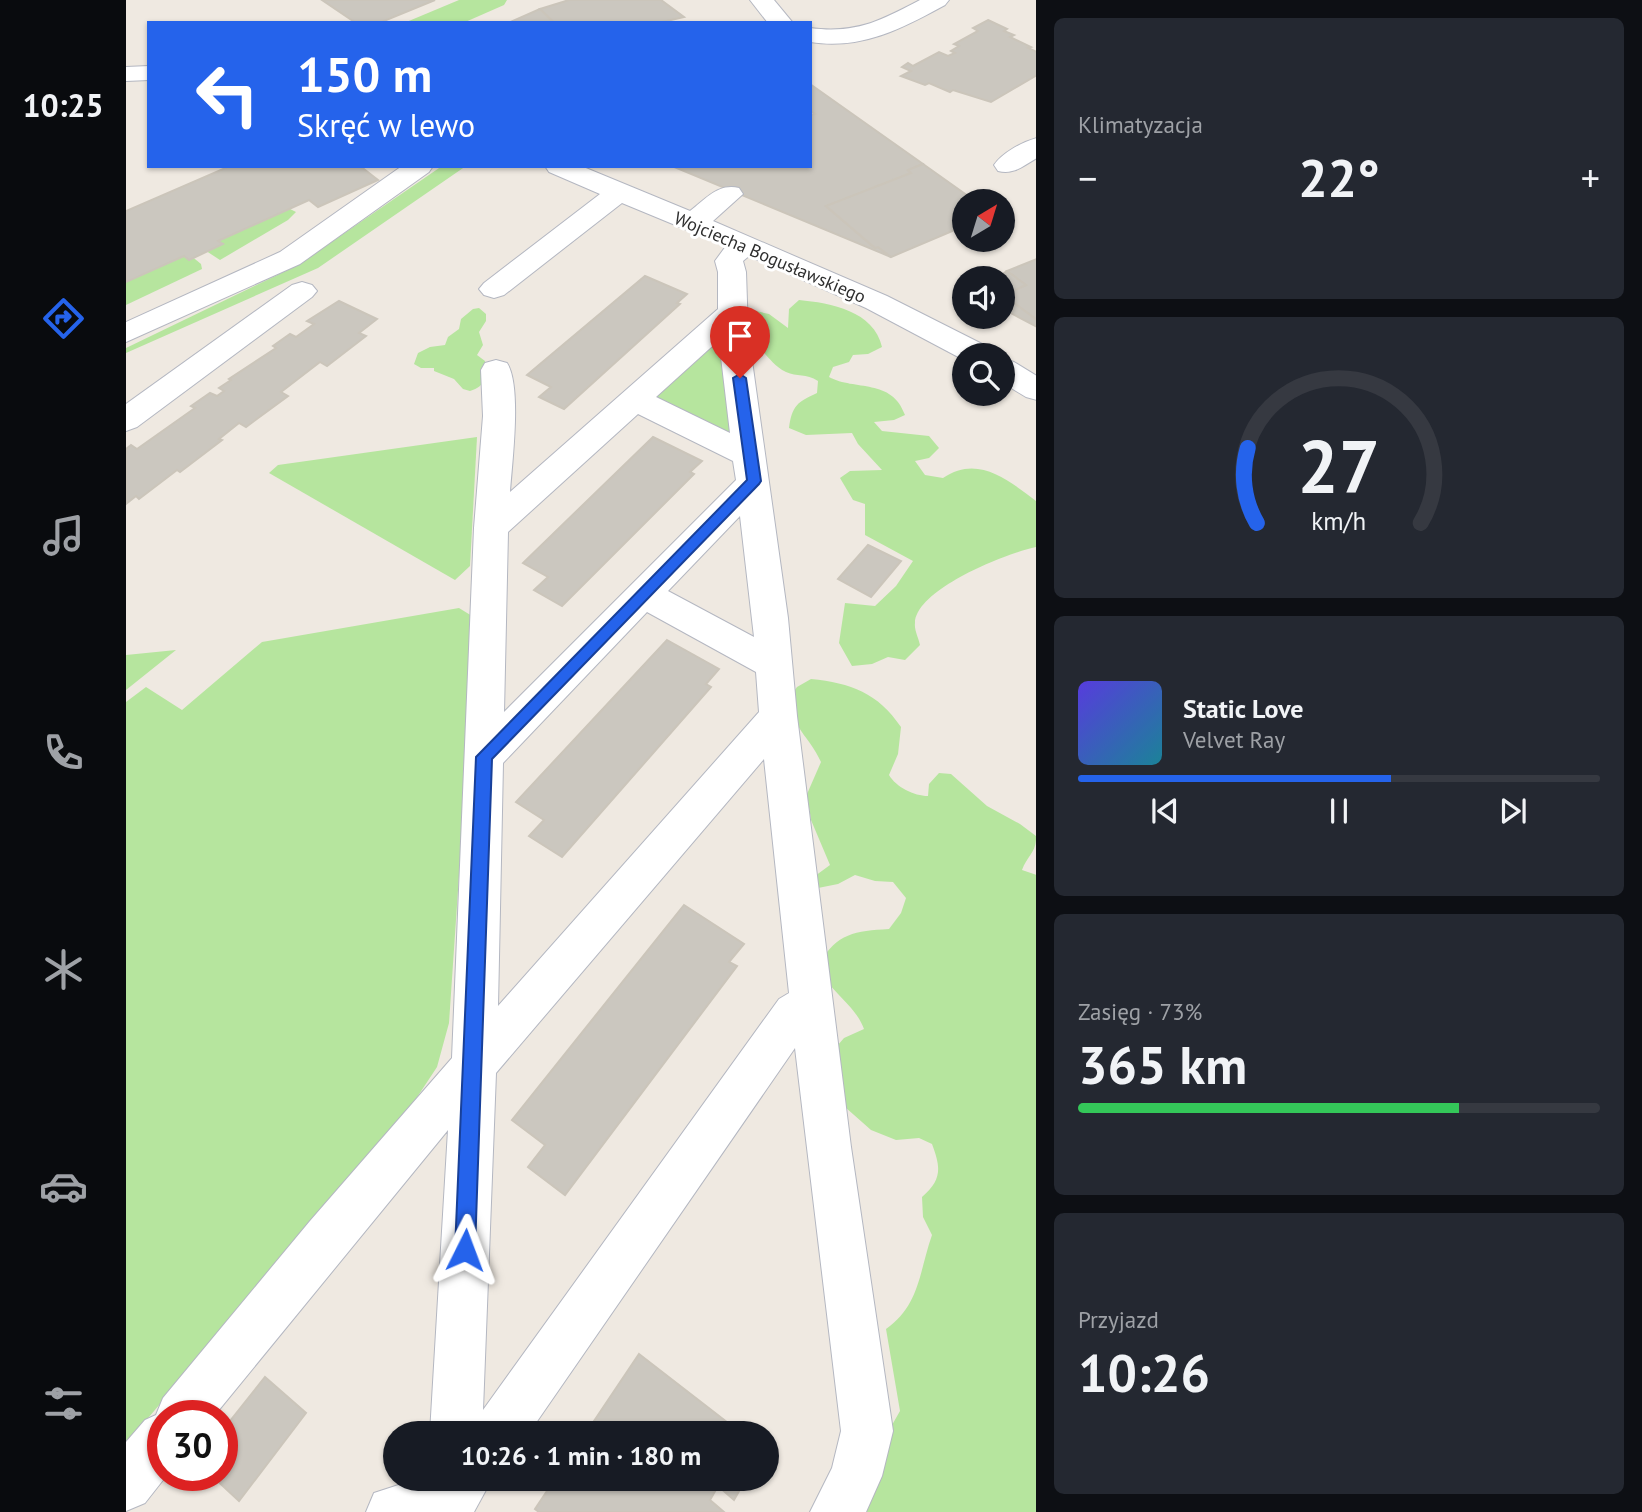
<!DOCTYPE html>
<html lang="pl">
<meta charset="utf-8">
<style>
:root{--surface:#171b24;--page:#242831;--text:#f1f3f6;--muted:#9ea1a6;--line:#363941;--accent:#2563eb}
body{margin:0;font-family:"PT Sans",sans-serif;background:var(--page);color:var(--text);height:100vh;display:flex;flex-direction:column;font-size:26px;white-space:nowrap}
*{box-sizing:border-box;margin:0}
p{font-size:23px;color:var(--muted)}
.icon{flex:none;width:38px;height:38px;fill:none;stroke:currentColor;stroke-width:2;stroke-linecap:round;stroke-linejoin:round}
.map{position:relative;flex:1;overflow:hidden}
.side{display:flex;flex-direction:column;gap:18px;padding:18px;background:#0d0f14;width:606px}
.side>*{flex:none}
.guide{position:absolute;left:21px;top:21px;width:665px;height:147px;border-radius:0px;box-shadow:0 2px 5px #0004;background:#2563eb;color:#fff;overflow:hidden}
.needle{width:46px;rotate:38deg}
.fabs{position:absolute;left:826px;top:189px;display:grid;gap:14px}
.fabs a{display:grid;place-items:center;width:63px;height:63px;border-radius:50%;background:var(--surface);box-shadow:0 2px 5px #0004;font-size:35px}
.speed{position:absolute;left:21px;top:1400px;display:flex;gap:14px;font-size:35px;font-weight:700;text-align:center}
.speed>*{display:grid;place-content:center;width:91px;height:91px;border-radius:50%;background:var(--surface);box-shadow:0 2px 5px #0004;line-height:1}
.speed .limit{border:10px solid #d22;background:#fff;color:#111}
.pin{position:absolute;display:grid;place-items:center;width:60px;height:60px;color:#fff;margin:-72px -30px;border-radius:50% 50% 50% 0;rotate:-45deg;box-shadow:0 0 7px #0007}
.pin .icon{rotate:45deg}
.me{position:absolute;width:77px;margin:-38px;rotate:3deg;stroke-linejoin:round;filter:drop-shadow(0 0 5px #0008)}
.turn{display:flex;align-items:center;gap:24px;height:147px;padding:0 35px;font-size:32px}
.turn .icon{width:91px;height:91px;stroke-width:2.5}
.turn b{display:block;font-size:49px;line-height:60px}
.big{font-size:52px;font-weight:700;line-height:1.1}
.side .tile{flex:1;display:flex;flex-direction:column;justify-content:center;gap:10px;min-width:0;padding:0 24px;border-radius:10px;background:var(--page)}
.side .dial{align-items:center;gap:0}
.dial svg{height:182px;overflow:visible;fill:none;stroke:var(--line);stroke-width:7;stroke-linecap:round;text-anchor:middle}
.dial text{fill:var(--text);stroke:none}
.song{display:flex;align-items:center;gap:21px}
.cover{width:84px;height:84px;border-radius:10px;background:linear-gradient(135deg,hsl(250 70% 55%),hsl(190 70% 35%))}
.played{height:7px;border-radius:4px;background:linear-gradient(90deg,var(--accent) 60%,var(--line) 60%)}
.keys{display:flex;justify-content:space-around;direction:ltr}
.heat{display:flex;justify-content:space-between;align-items:center;font-size:38px;direction:ltr}
.charge{height:10px;border-radius:5px;background:linear-gradient(90deg,#34c759 73%,var(--line) 0)}
.trip{position:absolute;left:257px;top:1421px;width:396px;height:70px;border-radius:35px;background:var(--surface);box-shadow:0 2px 5px #0004;font-weight:700;line-height:70px;text-align:center}
main{display:flex;flex:1;min-height:0}
.tabs{display:flex;flex-direction:column;width:126px;justify-content:space-around;align-items:center;background:#090b0e;color:var(--muted)}
.tabs .icon{width:49px;height:49px}
.tabs .on{color:var(--accent)}
.tabs b{font-size:32px;color:var(--text)}
.map>svg:first-child{display:block}
.green{fill:#b6e59e}
.building{fill:#cbc7bf;stroke:#cbc5ba;stroke-width:2}
.lines{fill:none;stroke-linecap:round;stroke-linejoin:round}
.minor-casing{stroke:#b4b7c1;stroke-width:2}
.minor{fill:#fff;fill-rule:evenodd}
.route{fill:#2563eb;stroke:#184099;stroke-width:2}
.labels{text-anchor:middle;dominant-baseline:central;stroke-width:6;stroke-linejoin:round;paint-order:stroke}
.far-street-label{font-size:18px;fill:#2e2e2e;stroke:#fff}
</style>
<main>
<nav class="tabs">
<b>10:25</b>
<svg class="icon on" aria-label="directions" viewBox="0 0 24 24"><path d="M12 3l9 9-9 9-9-9zM9 14v-3h6M13 9l2 2-2 2"/></svg>
<svg class="icon" aria-label="music" viewBox="0 0 24 24"><path d="M9 18V5l10-2v13"/><circle cx="6" cy="18" r="3"/><circle cx="16" cy="16" r="3"/></svg>
<svg class="icon" aria-label="phone" viewBox="0 0 24 24"><path d="M5 4h4l2 5-3 2q2 4 5 5l2-3 5 2v4C11 20 4 13 5 4z"/></svg>
<svg class="icon" aria-label="climate" viewBox="0 0 24 24"><path d="M12 3v18M4 7l16 10M4 17L20 7"/></svg>
<svg class="icon" aria-label="car" viewBox="0 0 24 24"><path d="M5 17H2v-5l4-1 3-4h7l3 4 3 1v5h-3M9 17h6M6 11h13"/><circle cx="7" cy="17" r="2"/><circle cx="17" cy="17" r="2"/></svg>
<svg class="icon" aria-label="filters" viewBox="0 0 24 24"><path d="M4 7h16M4 17h16"/><circle cx="9" cy="7" r="2"/><circle cx="15" cy="17" r="2"/></svg>
</nav>
<div class="map">
<svg width="911" height="1512" viewBox="0 0 911 1512">
<rect width="100%" height="100%" fill="#efe9e1"/>
<!-- green -->
<g class="green">
<polygon points="333,0 381,0 378,5 337,23 278,23"/>
<polygon points="316,166 340,166 192,268 0,353 0,348 172,265"/>
<polygon points="158,206 170,212 162,220 94,260 71,245"/>
<polygon points="58,250 75,264 76,269 0,305 0,275"/>
<path d="M673,300C705,303 748,311 756,347L742,354L727,355L723,362L707,367L703,377C729,391 766,378 779,415L768,420L748,422L756,431L803,436L813,448L803,458L789,461L799,475L817,478C852,454 882,480 910,501V547C881,553 790,589 789,623C788,630 793,639 794,645L779,660L762,657L746,664L726,666L713,643L719,603L749,606L770,586L787,561L739,535V504L727,500L714,478L724,471L756,470L732,444L726,433L680,435L663,428C666,406 671,402 691,393L692,381C680,373 671,377 660,372C643,364 638,347 621,339V309L643,314L662,328L663,309Z"/>
<path d="M353,308L360,314V321L353,332L357,345L351,355L359,361C361,377 360,386 344,391L337,389L328,379L308,371V368H295L288,364L292,353L304,347L319,345L322,337L333,329L335,319L347,309Z"/>
<polygon points="593,336 606,437 529,397"/>
<polygon points="351,437 344,566 329,580 143,473 152,465"/>
<polygon points="333,608 346,616 339,787 323,1023 311,1067 278,1117 0,1444 0,702 20,687 56,710 136,642"/>
<polygon points="50,650 0,690 0,655"/>
<path d="M685,679C725,683 752,693 775,727L772,754L763,775C770,787 788,796 802,796L803,784L813,773L825,774L861,806L894,824L910,836C911,852 901,856 896,870L911,875L910,1512H734L766,1425L774,1411L760,1329C794,1305 793,1272 806,1235L797,1217L796,1197C816,1180 815,1168 806,1144L793,1138L770,1140L745,1130L719,1107L705,1053L718,1038L738,1029C728,1002 702,993 693,964C711,933 729,931 763,929L775,913L780,898L767,882L749,881L729,875L712,884L692,888L689,876L704,865L685,820L681,794L695,762C682,734 667,731 664,697L671,687Z"/>
</g>
<!-- building -->
<g class="building">
<polygon points="196,0 309,0 253,23 230,23"/>
<polygon points="443,0 535,0 558,17 532,23 428,23 414,9"/>
<polygon points="414,9 428,23 382,23"/>
<polygon points="862,20 881,29 878,31 888,35 884,37 905,47 902,48 911,52 911,75 865,102 827,90 824,92 803,83 799,85 775,76 785,71 776,67 782,63 787,66 813,52 822,56 829,53 825,51 833,46 828,44 852,31 847,28"/>
<polygon points="684,84 797,164 782,170 785,173 700,206 749,248 752,247 765,257 546,166 684,166 684,115 689,114 684,110"/>
<polygon points="797,164 849,201 838,201 838,226 765,257 752,247 749,248 700,206 785,173 782,170"/>
<polygon points="104,166 234,166 252,180 192,207 183,200 92,241 97,244 63,260 58,256 0,282 0,211"/>
<polygon points="911,259 911,320 877,295 900,285 881,271"/>
<polygon points="881,271 900,285 877,295 911,320 911,327 877,309 877,278 871,278"/>
<polygon points="519,276 561,294 551,303 554,304 438,409 413,397 425,387 401,375"/>
<polygon points="213,301 251,319 233,333 240,336 201,366 194,362 155,392 162,396 120,427 113,423 93,439 96,440 54,472 51,470 13,499 10,496 0,504 0,449 5,445 11,449 69,408 65,406 84,393 91,396 98,391 93,388 105,380 103,379 150,348 147,346 164,334 170,337 188,324 181,321"/>
<polygon points="527,437 576,461 564,472 568,474 436,606 408,590 422,577 397,563"/>
<polygon points="742,545 775,561 745,597 712,579"/>
<polygon points="541,640 593,669 580,684 585,687 436,857 403,836 418,820 390,802"/>
<polygon points="558,905 618,944 603,962 611,966 439,1195 402,1167 419,1145 386,1120"/>
<polygon points="513,1354 615,1433 460,1433"/>
<polygon points="139,1377 180,1413 113,1501 85,1475 96,1475 96,1431"/>
<polygon points="429,1479 620,1479 608,1500 592,1486 584,1500 598,1512 413,1512 409,1509"/>
</g>
<g class="lines">
<!-- minor casing -->
<g class="minor-casing">
<g id="minor">
<polygon points="624,0 648,0 667,23 642,23"/>
<path d="M794,0H823L819,5C775,29 736,50 684,42V28C730,34 754,21 794,0Z"/>
<polygon points="23,66 23,80 0,81 0,67"/>
<path d="M911,138V158C897,166 888,175 872,171L868,165C876,153 896,142 911,138Z"/>
<polygon points="276,166 307,166 303,172 174,264 0,342 0,322 154,252"/>
<path d="M419,166H455L564,211C580,199 592,183 613,188L617,194L587,221L761,296L864,348L868,355H838V360L740,308L623,256L617,261L620,272L622,332L662,618L671,716L725,1147L767,1431L756,1476L740,1512H684L706,1468L715,1431L669,1048L403,1433H304L322,1130L88,1416H37V1475H41L19,1503L0,1511V1442L19,1420L30,1415L37,1398L184,1221L326,1058L348,528L357,416L355,370L359,363L370,360L381,363C396,386 386,462 384,492L592,309V272L589,261L600,246L496,203L378,295L368,298L358,295L353,289L358,283L474,194L423,172ZM593,340L604,433L530,397ZM512,414L607,461L610,480L378,712L382,532ZM614,516L628,637L542,591ZM521,612L630,672L633,712L372,1006L377,763ZM638,759L663,993L653,999L357,1410L370,1073Z"/>
<polygon points="176,282 186,285 191,291 186,297 11,427 0,431 0,404 166,285"/>
<polygon points="877,359 888,362 911,376 911,400 900,397 877,383"/>
<polygon points="291,1479 366,1479 348,1512 240,1512 248,1493"/>
</g>
</g>
<!-- minor -->
<use href="#minor" class="minor"/>
</g>
<!-- route -->
<polygon class="route" points="614,374 620,378 635,481 633,484 366,759 349,1250 346,1257 339,1260 332,1257 329,1250 350,757 621,480 607,378"/>
<g class="labels">
<!-- far-street labels -->
<g class="far-street-label">
<text transform="translate(644 257) rotate(23)">Wojciecha Bogusławskiego</text>
</g>
</g>
</svg>
<div class="fabs">
<a><svg class="needle" viewBox="-14 -14 28 28"><path d="M0-13l5 13h-10z" fill="#e53935"/><path d="M0 13l5-13h-10z" fill="#9ea1a6"/></svg></a>
<a><svg class="icon" aria-label="sound" viewBox="0 0 24 24"><path d="M4 9h4l5-4v14l-5-4H4zM17 9q2 3 0 6"/></svg></a>
<a><svg class="icon" aria-label="search" viewBox="0 0 24 24"><circle cx="10" cy="10" r="6"/><path d="M15 15l6 6"/></svg></a>
</div>
<div class="speed"><div class="limit">30</div></div>
<div class="pin" style="left:614px;top:378px;background:#d93025"><svg class="icon" aria-label="arrive" viewBox="0 0 24 24"><path d="M6 21V4h12l-3 4 3 4H6"/></svg></div>
<svg class="me" style="left:339px;top:1250px" viewBox="-20 -20 40 40"><path d="M0-17L14 15 0 8-14 15z" fill="#2563eb" stroke="#fff" stroke-width="4"/></svg>
<div class="trip">10:26 · 1 min · 180 m</div>
<div class="guide">
<div class="turn"><svg class="icon" aria-label="left" viewBox="0 0 24 24"><path d="M17 20v-9H6M10 6l-5 5 5 5"/></svg><div><b>150 m</b>Skręć w lewo</div></div>
</div>
</div>
<section class="side">
<div class="tile"><p>Klimatyzacja</p>
<div class="heat"><a>−</a><b class="big">22°</b><a>+</a></div>
</div>
<div class="tile dial"><svg viewBox="0 0 100 80">
<path d="M14 69A42 42 0 1 1 86 69"/>
<path d="M14 69A42 42 0 0 1 10 36" stroke="#2563eb"/>
<text x="50" y="56" font-size="32" font-weight="700">27</text>
<text x="50" y="72" font-size="11">km/h</text>
</svg></div>
<div class="tile">
<div class="song"><i class="cover"></i><div><b>Static Love</b><p>Velvet Ray</p></div></div>
<div class="played"></div>
<div class="keys"><svg class="icon" aria-label="previous" viewBox="0 0 24 24"><path d="M18 5L8 12l10 7zM5 5v14"/></svg><svg class="icon" aria-label="pause" viewBox="0 0 24 24"><path d="M8 5v14M16 5v14"/></svg><svg class="icon" aria-label="next" viewBox="0 0 24 24"><path d="M6 5l10 7-10 7zM19 5v14"/></svg></div>
</div>
<div class="tile"><p>Zasięg · 73%</p><b class="big">365 km</b><div class="charge"></div></div>
<div class="tile"><p>Przyjazd</p><b class="big">10:26</b></div>
</section>
</main>
